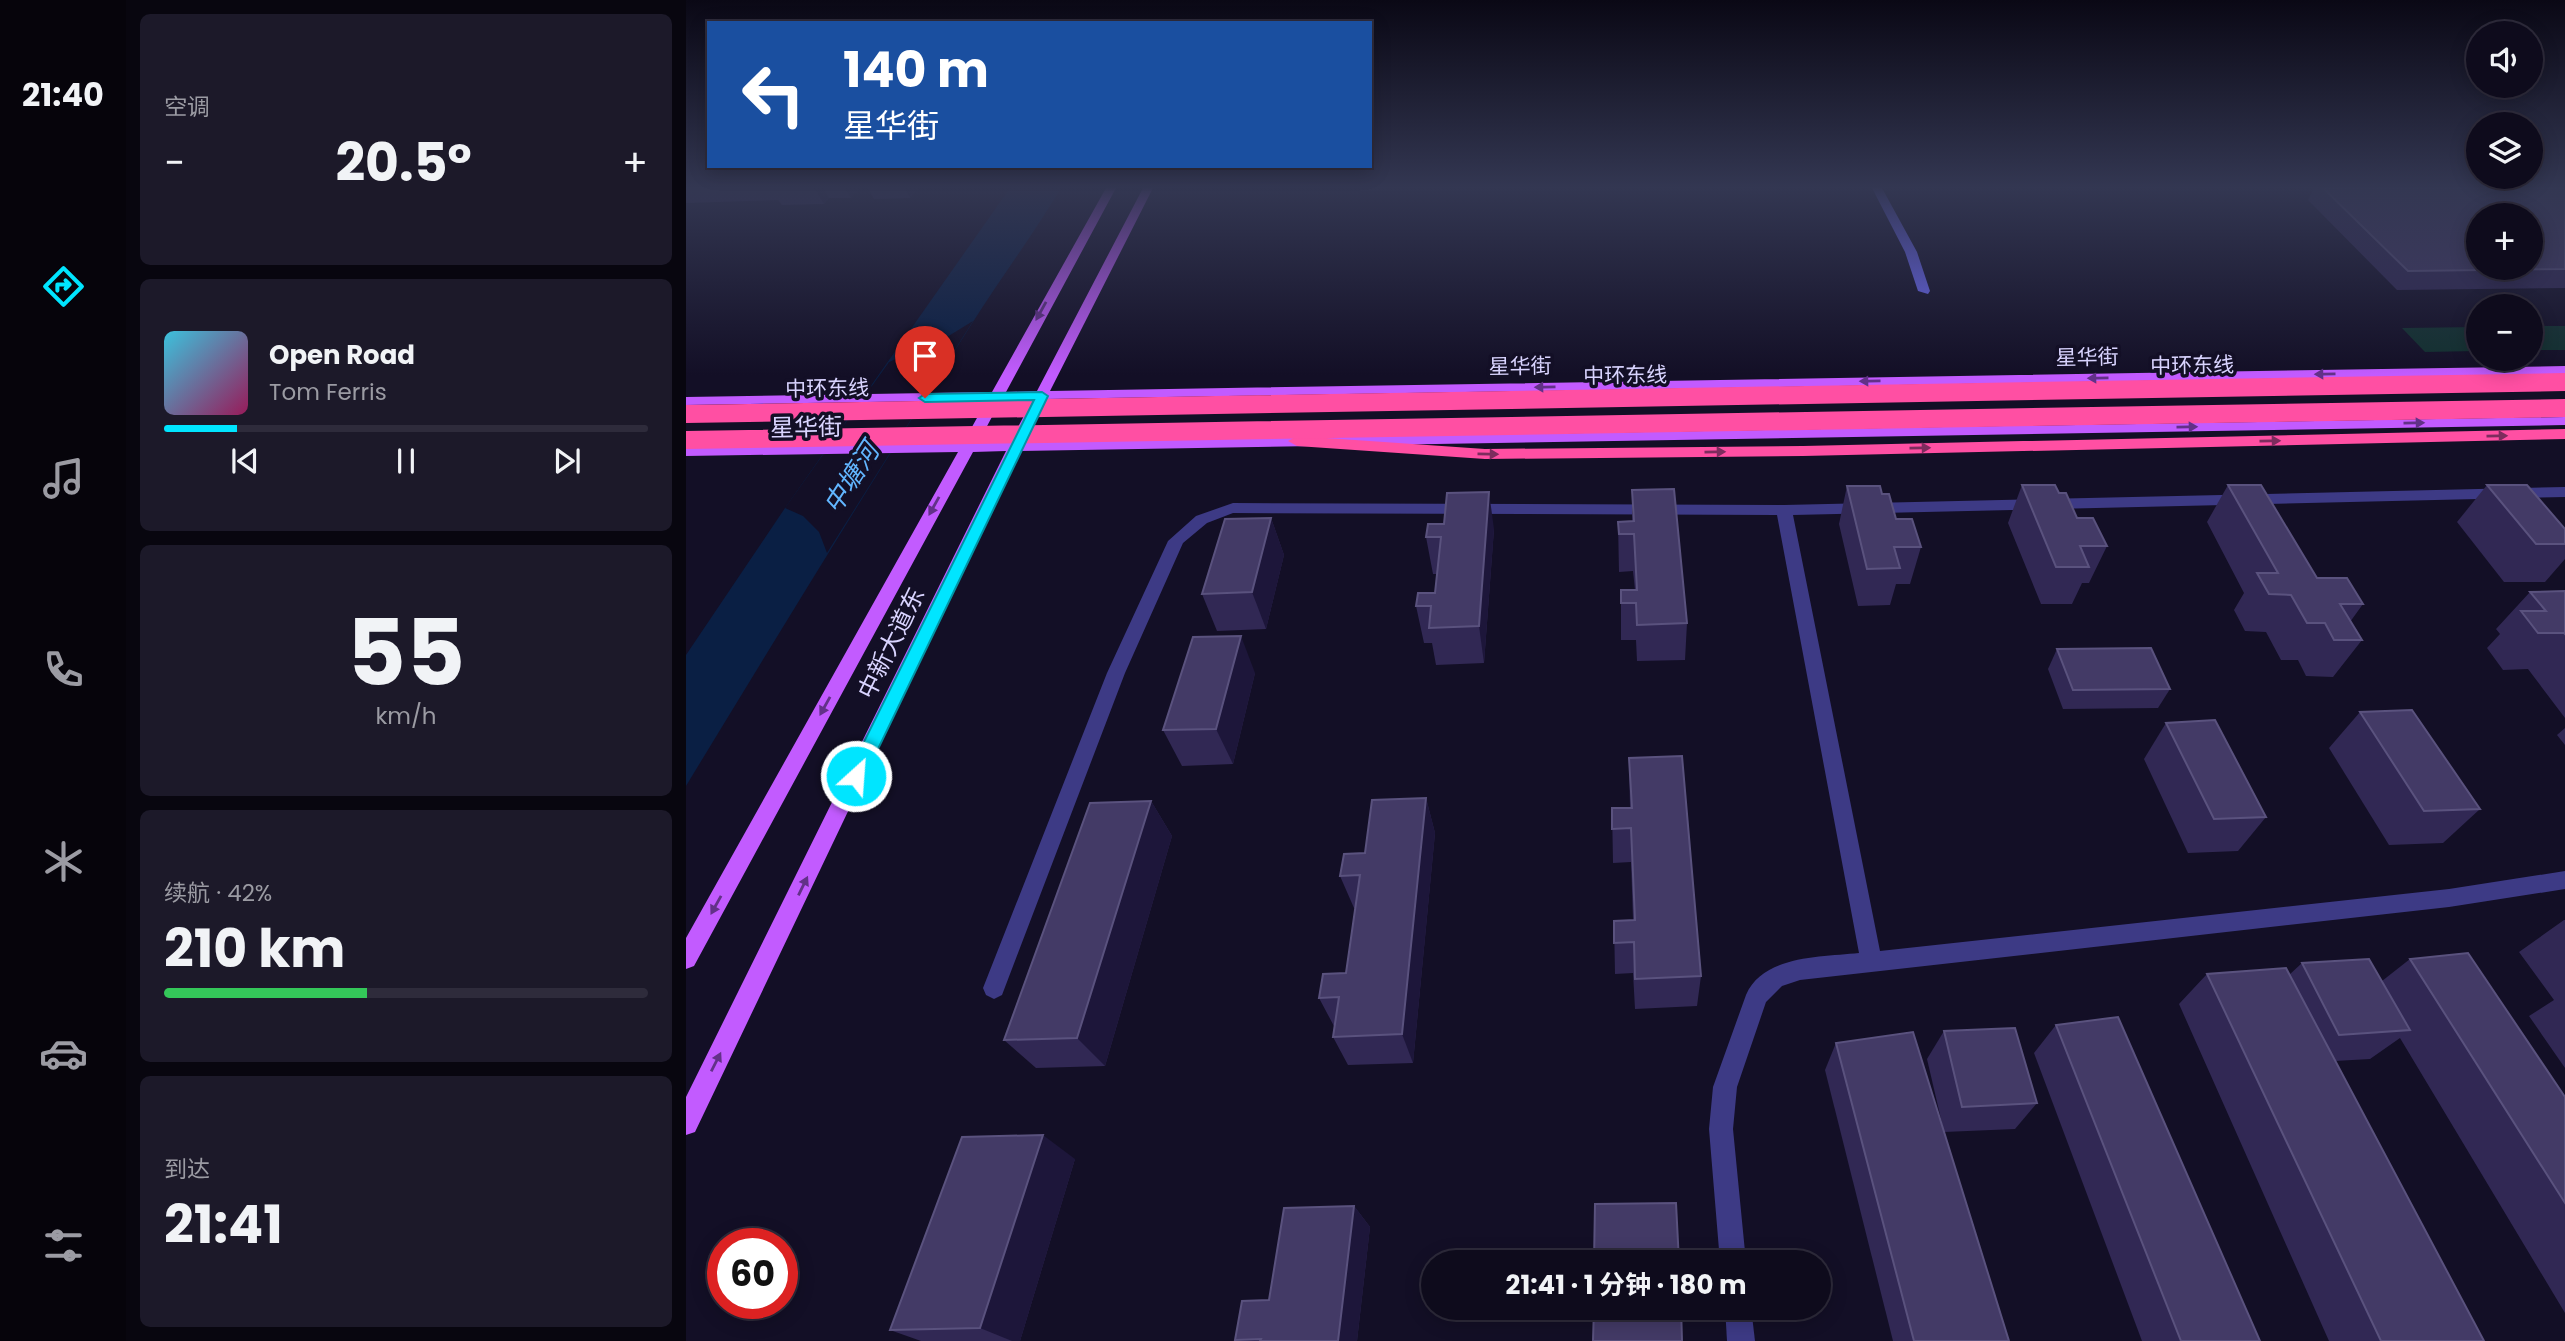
<!DOCTYPE html>
<html lang="zh">
<meta charset="utf-8">
<style>
:root{--surface:#0e0b1c;--page:#1c1929;--text:#f1f3f6;--muted:#9b9ba3;--line:#2e2b3b;--accent:#00e5ff}
body{margin:0;font-family:Poppins,"Noto Sans SC",sans-serif;background:var(--page);color:var(--text);height:100vh;display:flex;flex-direction:column;font-size:26px;white-space:nowrap}
*{box-sizing:border-box;margin:0}
p{font-size:23px;color:var(--muted)}
.icon{flex:none;width:38px;height:38px;fill:none;stroke:currentColor;stroke-width:2;stroke-linecap:round;stroke-linejoin:round}
.map{position:relative;flex:1;overflow:hidden}
.sheet{display:flex;flex-direction:column;gap:14px;padding:14px;background:#08060f;width:560px}
.sheet>*{flex:none}
.guide{position:absolute;left:21px;top:21px;width:665px;height:147px;border-radius:0px;box-shadow:0 4px 18px #0003,0 0 0 2px var(--line);background:#1a4fa0;color:#fff;overflow:hidden}
.tools{position:absolute;left:1780px;top:21px;display:grid;gap:14px}
.tools a{display:grid;place-items:center;width:77px;height:77px;border-radius:50%;background:var(--surface);box-shadow:0 4px 18px #0003,0 0 0 2px var(--line);font-size:35px}
.speed{position:absolute;left:21px;top:1228px;display:flex;gap:14px;font-size:35px;font-weight:700;text-align:center}
.speed>*{display:grid;place-content:center;width:91px;height:91px;border-radius:50%;background:var(--surface);box-shadow:0 4px 18px #0003,0 0 0 2px var(--line);line-height:1}
.speed .limit{border:10px solid #d22;background:#fff;color:#111}
.pin{position:absolute;display:grid;place-items:center;width:60px;height:60px;color:#fff;margin:-72px -30px;border-radius:50% 50% 50% 0;rotate:-45deg;box-shadow:0 0 7px #0007}
.pin .icon{rotate:45deg}
.me{position:absolute;width:77px;margin:-38px;rotate:26deg;stroke-linejoin:round;filter:drop-shadow(0 0 5px #0008)}
.turn{display:flex;align-items:center;gap:24px;height:147px;padding:0 21px;font-size:32px}
.turn .icon{width:91px;height:91px;stroke-width:2.5}
.turn b{display:block;font-size:49px;line-height:60px}
.big{font-size:52px;font-weight:700;line-height:1.1}
.sheet .widget{flex:1;display:flex;flex-direction:column;justify-content:center;gap:10px;min-width:0;padding:0 24px;border-radius:10px;background:var(--page)}
.sheet .dial{align-items:center;gap:0}
.dial b{font-size:91px;line-height:1}
.song{display:flex;align-items:center;gap:21px}
.cover{width:84px;height:84px;border-radius:10px;background:linear-gradient(135deg,hsl(190 70% 55%),hsl(330 70% 35%))}
.played{height:7px;border-radius:4px;background:linear-gradient(90deg,var(--accent) 15%,var(--line) 15%)}
.keys{display:flex;justify-content:space-around;direction:ltr}
.heat{display:flex;justify-content:space-between;align-items:center;font-size:38px;direction:ltr}
.charge{height:10px;border-radius:5px;background:linear-gradient(90deg,#34c759 42%,var(--line) 0)}
.trip{position:absolute;left:735px;top:1250px;width:410px;height:70px;border-radius:35px;background:var(--surface);box-shadow:0 4px 18px #0003,0 0 0 2px var(--line);font-weight:700;line-height:70px;text-align:center}
main{display:flex;flex:1;min-height:0}
.tabs{display:flex;flex-direction:column;width:126px;justify-content:space-around;align-items:center;background:#06040b;color:var(--muted)}
.tabs .icon{width:49px;height:49px}
.tabs .active{color:var(--accent)}
.tabs b{font-size:32px;color:var(--text)}
.map>svg:first-child{display:block}
.green{fill:#12302f}
.water{fill:#0a1f44}
.pier{fill:#130f26}
.lines{fill:none;stroke-linecap:round;stroke-linejoin:round}
.street{fill:#3d3a85;fill-rule:evenodd}
.secondary{fill:#6f6bff;fill-rule:evenodd}
.primary{fill:#c25bff;fill-rule:evenodd}
.highway{fill:#ff4fa3;fill-rule:evenodd}
.highway-bridge-far1{stroke:#ff4fa3;stroke-width:14}
.highway-bridge{stroke:#ff4fa3;stroke-width:18}
.wall{fill:#312854}
.shaded-wall{fill:#1d163a}
.building{fill:#433a66;stroke:#5a527e;stroke-width:2;fill-rule:evenodd}
.oneway{fill:#623188}
.oneway2{fill:#7d2c5e}
.route{fill:#00e5ff;stroke:#0095a6;stroke-width:2}
.labels{text-anchor:middle;dominant-baseline:central;stroke-width:7;stroke-linejoin:round;paint-order:stroke}
.far-street-label{font-size:21px;fill:#d9d4ff;stroke:#130f26}
.street-label{font-size:24px;fill:#d9d4ff;stroke:#130f26}
.water-label{font-size:26px;font-style:italic;fill:#62b6ff;stroke:#130f26}
</style>
<main>
<nav class="tabs">
<b>21:40</b>
<svg class="icon active" aria-label="directions" viewBox="0 0 24 24"><path d="M12 3l9 9-9 9-9-9zM9 14v-3h6M13 9l2 2-2 2"/></svg>
<svg class="icon" aria-label="music" viewBox="0 0 24 24"><path d="M9 18V5l10-2v13"/><circle cx="6" cy="18" r="3"/><circle cx="16" cy="16" r="3"/></svg>
<svg class="icon" aria-label="phone" viewBox="0 0 24 24"><path d="M5 4h4l2 5-3 2q2 4 5 5l2-3 5 2v4C11 20 4 13 5 4z"/></svg>
<svg class="icon" aria-label="climate" viewBox="0 0 24 24"><path d="M12 3v18M4 7l16 10M4 17L20 7"/></svg>
<svg class="icon" aria-label="car" viewBox="0 0 24 24"><path d="M5 17H2v-5l4-1 3-4h7l3 4 3 1v5h-3M9 17h6M6 11h13"/><circle cx="7" cy="17" r="2"/><circle cx="17" cy="17" r="2"/></svg>
<svg class="icon" aria-label="filters" viewBox="0 0 24 24"><path d="M4 7h16M4 17h16"/><circle cx="9" cy="7" r="2"/><circle cx="15" cy="17" r="2"/></svg>
</nav>
<section class="sheet">
<div class="widget"><p>空调</p>
<div class="heat"><a>−</a><b class="big">20.5°</b><a>+</a></div>
</div>
<div class="widget">
<div class="song"><i class="cover"></i><div><b>Open Road</b><p>Tom Ferris</p></div></div>
<div class="played"></div>
<div class="keys"><svg class="icon" aria-label="previous" viewBox="0 0 24 24"><path d="M18 5L8 12l10 7zM5 5v14"/></svg><svg class="icon" aria-label="pause" viewBox="0 0 24 24"><path d="M8 5v14M16 5v14"/></svg><svg class="icon" aria-label="next" viewBox="0 0 24 24"><path d="M6 5l10 7-10 7zM19 5v14"/></svg></div>
</div>
<div class="widget dial"><b>55</b><p>km/h</p></div>
<div class="widget"><p>续航 · 42%</p><b class="big">210 km</b><div class="charge"></div></div>
<div class="widget"><p>到达</p><b class="big">21:41</b></div>
</section>
<div class="map">
<svg width="1879" height="1341" viewBox="0 0 1879 1341">
<rect width="100%" height="100%" fill="#130f26"/>
<!-- green -->
<g class="green">
<rect x="1845" y="326" width="34" height="24"/>
<polygon points="1792,327 1792,351 1739,352 1716,328"/>
</g>
<!-- water -->
<path class="water" d="M324,188H375C347,235 314,279 285,325C188,478 94,631 0,786V655L99,508Z"/>
<!-- pier -->
<polygon class="pier" points="287,321 141,553 133,532 117,516 99,508 203,362 261,337"/>
<g class="lines">
<!-- street -->
<g class="street">
<path d="M1879,487V497L1107,515L1194,951L1763,889L1879,871V889L1763,907L1114,980L1096,986L1080,1002L1051,1087L1047,1129L1060,1262H1034L1023,1129L1027,1087L1060,995C1077,955 1136,957 1173,953L1091,515L547,513L521,523L497,543L439,673L316,995L308,999L300,995L297,988L421,673L482,541L510,516L547,503L1098,505Z"/>
<polygon points="1039,1307 1065,1307 1069,1341 1041,1341"/>
</g>
<!-- secondary -->
<polygon class="secondary" points="1186,188 1196,188 1231,252 1244,291 1242,294 1232,291 1219,252"/>
<!-- primary -->
<path class="primary" d="M420,188H430L320,392L351,391L457,188H467L364,391L1879,366V374L360,399L339,442L1879,417V425L334,451L9,1132L0,1135V1097L320,451L287,452L8,966L0,969V938L272,452L0,456V448L277,443L301,400L0,405V397L306,392ZM347,399L324,442L292,443L315,400Z"/>
<!-- highway -->
<polygon class="highway" points="1879,429 1879,439 1117,456 799,459 611,446 602,441 611,436 799,449 1117,446"/>
<!-- highway-bridge-far1 -->
<polyline class="highway-bridge-far1" points="1788,384 1879,382"/>
<!-- highway-bridge -->
<g class="highway-bridge">
<polyline points="0,414 1879,382"/>
<polyline points="0,440 1879,408"/>
</g>
</g>
<!-- wall -->
<g class="wall">
<polygon points="0,188 173,188 165,198 143,198 138,204 96,205 92,200 0,203"/>
<polygon points="182,188 232,188 224,198 188,199"/>
<polygon points="1628,188 1879,188 1879,288 1711,290 1622,200"/>
<polygon points="1336,485 1373,493 1391,518 1421,546 1403,583 1396,583 1386,604 1355,604 1322,523"/>
<polygon points="1542,485 1631,578 1677,604 1664,622 1676,640 1647,677 1620,676 1612,660 1595,660 1580,632 1559,631 1548,610 1558,593 1521,522"/>
<polygon points="1801,485 1879,529 1879,559 1859,582 1818,582 1771,522"/>
<polygon points="1161,486 1196,494 1210,519 1235,547 1224,584 1210,584 1204,605 1172,606 1153,524"/>
<polygon points="946,490 1001,623 999,660 951,661 950,640 935,640 935,590 949,590 947,571 933,572 932,522 946,521"/>
<polygon points="585,518 598,555 580,629 531,631 516,594"/>
<polygon points="808,529 798,663 750,665 746,643 738,643 730,606 749,593 751,574 747,574 740,537"/>
<polygon points="1879,591 1879,718 1842,669 1817,670 1801,648 1814,634 1810,629 1844,592"/>
<polygon points="1371,649 1484,689 1472,708 1377,709 1362,669"/>
<polygon points="569,673 547,764 496,766 477,730"/>
<polygon points="1674,712 1794,809 1757,843 1703,845 1643,748"/>
<polygon points="1480,723 1580,817 1552,851 1502,853 1458,759"/>
<polygon points="1879,728 1879,745 1871,735"/>
<polygon points="943,758 1015,976 1011,1006 949,1009 947,973 929,974 928,921 947,920 945,862 927,863 926,808 944,808"/>
<polygon points="740,798 749,833 727,1063 662,1065 647,1037 649,1028 633,998 660,973 669,908 668,908 654,876"/>
<polygon points="465,801 486,836 419,1066 350,1068 318,1040"/>
<polygon points="1878,920 1879,920 1879,1068 1843,1016 1868,1000 1833,952"/>
<polygon points="1724,959 1879,1097 1879,1313 1714,1038 1684,1059 1649,1061 1798,1341 1643,1341 1493,1004 1521,974 1603,975 1616,963 1696,981"/>
<polygon points="1370,1025 1574,1341 1456,1341 1348,1053"/>
<polygon points="1258,1031 1351,1103 1329,1129 1258,1132 1241,1059"/>
<polygon points="1150,1043 1323,1341 1207,1341 1139,1070"/>
<polygon points="389,1159 334,1341 235,1341 204,1330"/>
<polygon points="668,1206 684,1227 671,1341 551,1341 549,1340"/>
</g>
<!-- shaded-wall -->
<g class="shaded-wall">
<polygon points="128,188 137,188 143,198 138,204"/>
<polygon points="159,188 173,188 165,198"/>
<polygon points="219,188 232,188 224,198"/>
<polygon points="803,492 808,529 798,663 793,626"/>
<polygon points="585,518 598,555 580,629 566,592"/>
<polygon points="555,636 569,673 547,764 530,729"/>
<polygon points="740,798 749,833 727,1063 716,1034"/>
<polygon points="465,801 486,836 419,1066 391,1038"/>
<polygon points="357,1135 389,1159 334,1341 326,1341 294,1328"/>
<polygon points="668,1206 684,1227 671,1341 652,1341"/>
</g>
<!-- building -->
<g class="building">
<path d="M1637,188H1879V269L1722,271ZM1792,215H1844V268H1792Z"/>
<polygon points="1336,485 1369,485 1373,493 1380,493 1391,518 1407,518 1421,546 1394,546 1403,567 1370,567"/>
<polygon points="1542,485 1575,485 1631,578 1661,578 1677,604 1654,604 1676,640 1648,640 1639,623 1621,623 1605,595 1583,594 1571,573 1592,573"/>
<polygon points="1801,485 1841,485 1879,529 1879,544 1850,544"/>
<polygon points="1161,486 1194,486 1196,494 1203,494 1210,519 1226,519 1235,547 1208,547 1214,568 1181,569"/>
<polygon points="988,489 1001,623 951,625 950,603 935,603 935,590 951,590 948,534 933,534 932,522 948,521 946,490"/>
<polygon points="803,492 793,626 743,628 745,606 730,606 732,593 749,593 755,537 740,537 742,524 758,524 761,493"/>
<polygon points="585,518 566,592 516,594 539,519"/>
<polygon points="1879,591 1879,634 1878,633 1852,633 1835,611 1860,611 1844,592"/>
<polygon points="555,636 530,729 477,730 507,637"/>
<polygon points="1465,648 1484,689 1387,690 1371,649"/>
<polygon points="1726,710 1794,809 1738,811 1674,712"/>
<polygon points="1529,720 1580,817 1528,819 1480,723"/>
<polygon points="996,756 1015,976 949,979 948,942 928,943 928,921 949,920 945,828 926,829 926,808 946,808 943,758"/>
<polygon points="740,798 716,1034 647,1037 653,997 633,998 637,974 660,973 674,875 654,876 658,854 679,853 686,800"/>
<polygon points="465,801 391,1038 318,1040 404,803"/>
<polygon points="1782,953 1879,1097 1879,1203 1724,959"/>
<polygon points="1683,959 1724,1030 1653,1035 1616,963"/>
<polygon points="1600,968 1798,1341 1695,1341 1521,974"/>
<polygon points="1432,1017 1574,1341 1495,1341 1370,1025"/>
<polygon points="1329,1028 1351,1103 1276,1107 1258,1031"/>
<polygon points="1227,1032 1323,1341 1228,1341 1150,1043"/>
<polygon points="357,1135 294,1328 204,1330 276,1137"/>
<polygon points="990,1203 993,1262 908,1262 909,1204"/>
<polygon points="668,1206 652,1341 574,1341 575,1339 549,1340 556,1301 583,1300 598,1208"/>
<polygon points="908,1307 995,1307 996,1341 907,1341"/>
</g>
<!-- one-way arrows -->
<defs><path id="oneway-solid" d="M-6-.8H1V-3.2L6.5 0L1 3.2V.8H-6Z" transform="scale(1.75)"/></defs>
<g class="oneway">
<use href="#oneway-solid" transform="translate(355 311) rotate(119)"/>
<use href="#oneway-solid" transform="translate(1639 374) rotate(179)"/>
<use href="#oneway-solid" transform="translate(1412 378) rotate(179)"/>
<use href="#oneway-solid" transform="translate(1184 381) rotate(179)"/>
<use href="#oneway-solid" transform="translate(859 387) rotate(179)"/>
<use href="#oneway-solid" transform="translate(1728 423) rotate(-1)"/>
<use href="#oneway-solid" transform="translate(1501 427) rotate(-1)"/>
<use href="#oneway-solid" transform="translate(248 506) rotate(119)"/>
<use href="#oneway-solid" transform="translate(139 706) rotate(119)"/>
<use href="#oneway-solid" transform="translate(117 886) rotate(-64)"/>
<use href="#oneway-solid" transform="translate(30 905) rotate(119)"/>
<use href="#oneway-solid" transform="translate(30 1062) rotate(-63)"/>
</g>
<g class="oneway2">
<use href="#oneway-solid" transform="translate(1811 436) rotate(-1)"/>
<use href="#oneway-solid" transform="translate(1584 441) rotate(-1)"/>
<use href="#oneway-solid" transform="translate(1234 448) rotate(-1)"/>
<use href="#oneway-solid" transform="translate(1029 452) rotate(-1)"/>
<use href="#oneway-solid" transform="translate(802 454) rotate(1)"/>
</g>
<!-- sky -->
<linearGradient id="sky" x2="0" y2="1"><stop stop-color="#0a0815"/><stop offset="0.5" stop-color="#333752"/><stop offset="1" stop-color="#333752" stop-opacity="0"/></linearGradient>
<rect width="1879" height="375" fill="url(#sky)"/>
<!-- route -->
<polygon class="route" points="356,392 362,396 179,776 176,781 164,781 161,776 348,400 239,402 233,398 239,394"/>
<g class="labels">
<!-- far-street labels -->
<g class="far-street-label">
<text transform="translate(1401 357) rotate(-1)">星华街</text>
<text transform="translate(1506 365) rotate(-1)">中环东线</text>
<text transform="translate(834 366) rotate(-1)">星华街</text>
<text transform="translate(939 375) rotate(-1)">中环东线</text>
<text transform="translate(141 388) rotate(-1)">中环东线</text>
</g>
<!-- street labels -->
<g class="street-label">
<text transform="translate(120 427) rotate(-1)">星华街</text>
<text transform="translate(205 643) rotate(-64)">中新大道东</text>
</g>
<!-- water labels -->
<g class="water-label">
<text transform="translate(165 478) rotate(-57)">中塘河</text>
</g>
</g>
</svg>
<div class="tools">
<a><svg class="icon" aria-label="sound" viewBox="0 0 24 24"><path d="M4 9h4l5-4v14l-5-4H4zM17 9q2 3 0 6"/></svg></a>
<a><svg class="icon" aria-label="layers" viewBox="0 0 24 24"><path d="M12 4l9 5-9 5-9-5zM3 14l9 5 9-5"/></svg></a>
<a>+</a>
<a>−</a>
</div>
<div class="speed"><div class="limit">60</div></div>
<div class="pin" style="left:239px;top:398px;background:#d93025"><svg class="icon" aria-label="arrive" viewBox="0 0 24 24"><path d="M6 21V4h12l-3 4 3 4H6"/></svg></div>
<svg class="me" style="left:170px;top:776px" viewBox="-20 -20 40 40"><circle r="17" fill="#00e5ff" stroke="#fff" stroke-width="3"/><path d="M0-11L8 9 0 5-8 9z" fill="#fff"/></svg>
<div class="trip">21:41 · 1 分钟 · 180 m</div>
<div class="guide">
<div class="turn"><svg class="icon" aria-label="left" viewBox="0 0 24 24"><path d="M17 20v-9H6M10 6l-5 5 5 5"/></svg><div><b>140 m</b>星华街</div></div>
</div>
</div>
</main>
